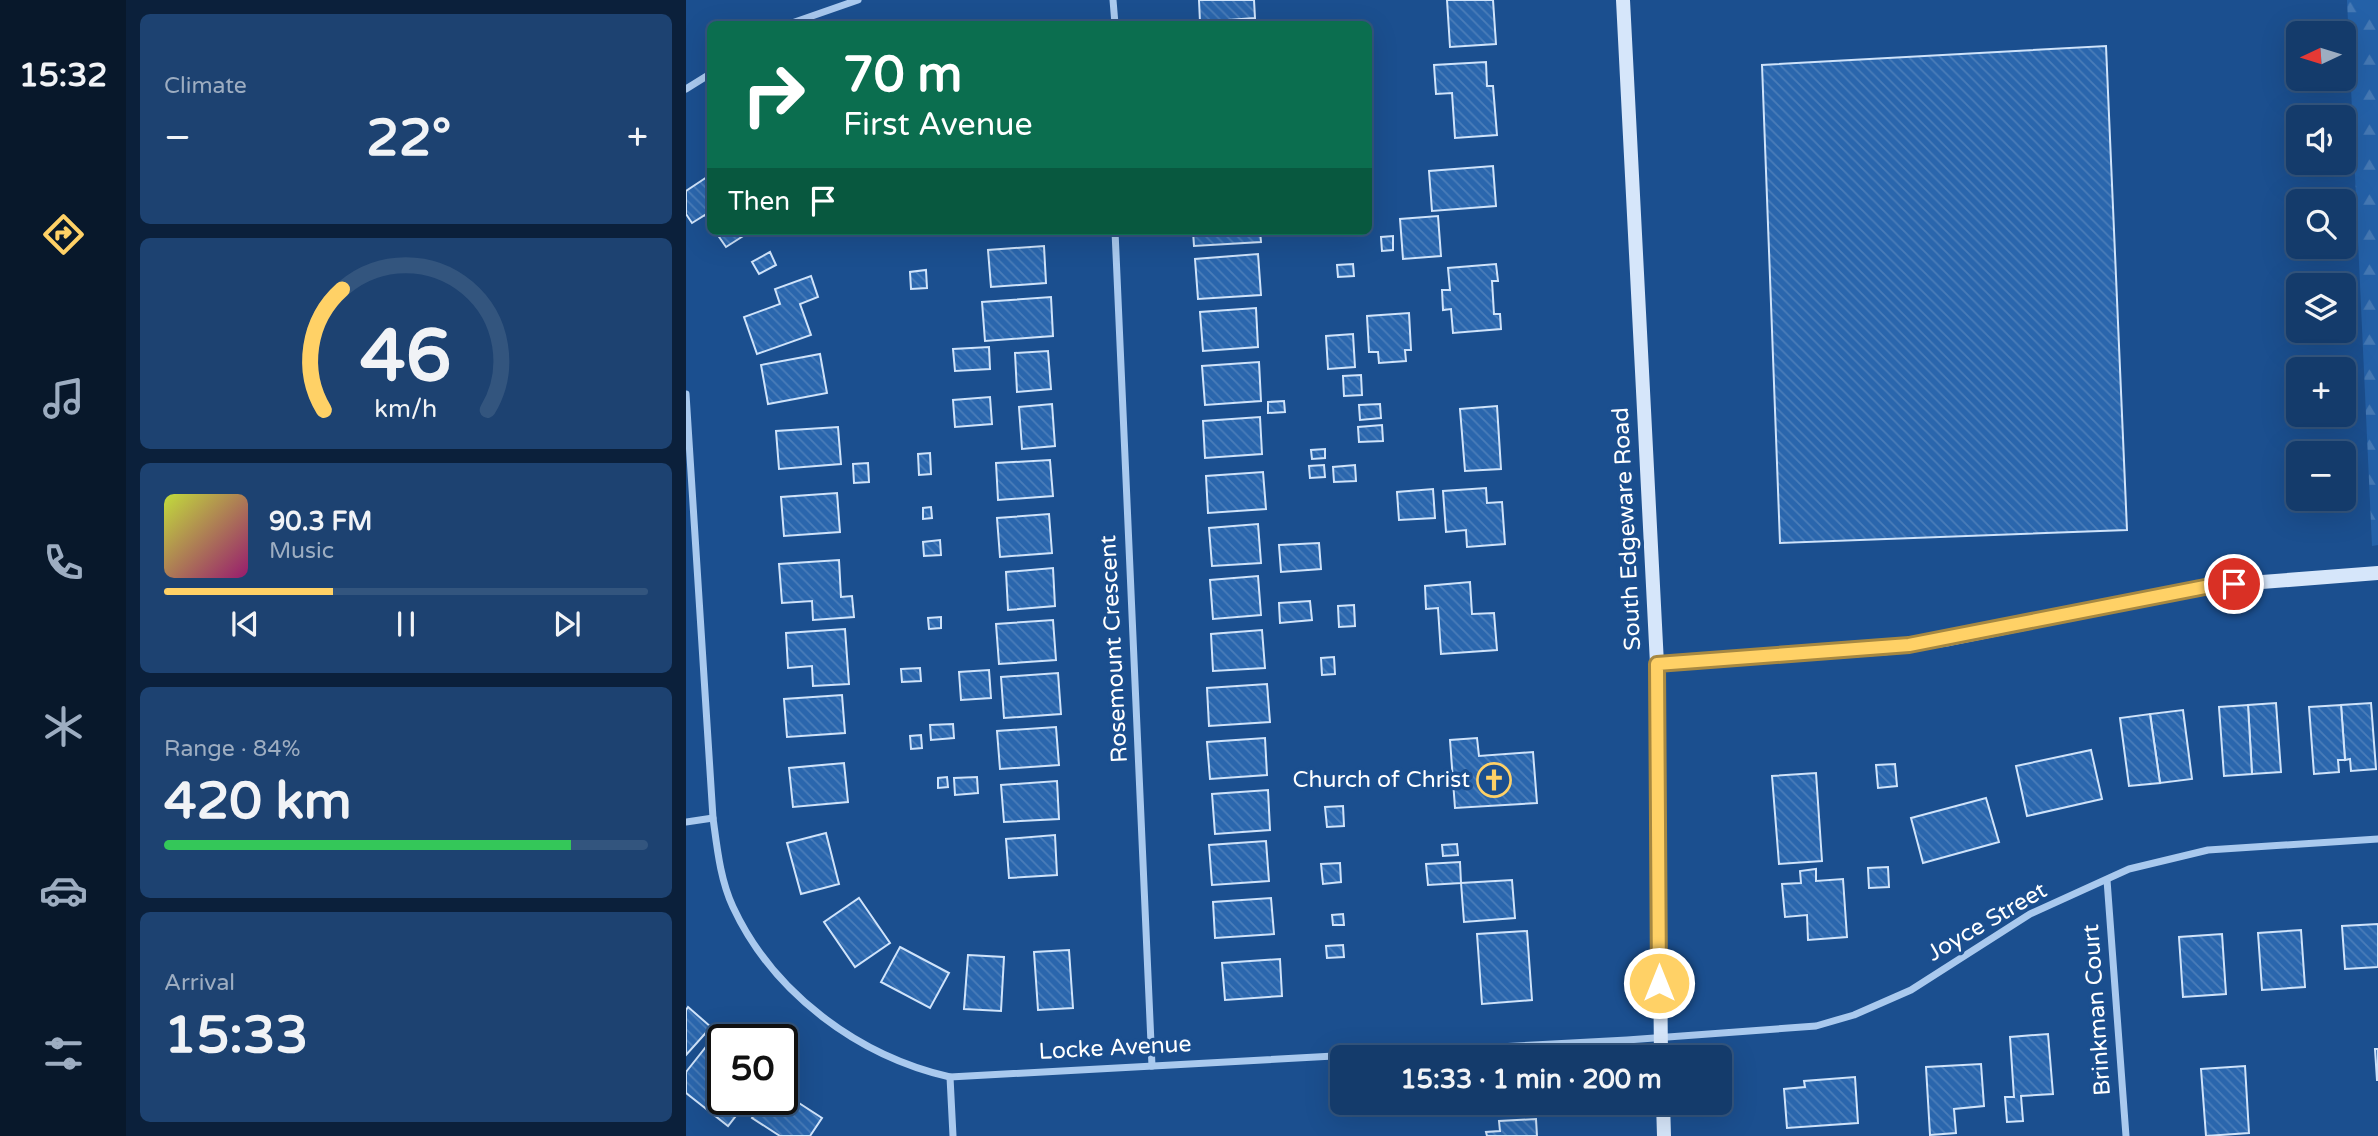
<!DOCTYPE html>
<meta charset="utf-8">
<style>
:root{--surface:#143b6b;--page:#1d4271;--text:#f1f3f6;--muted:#9dadc1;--line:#33557e;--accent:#ffd166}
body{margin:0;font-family:"Varela Round",sans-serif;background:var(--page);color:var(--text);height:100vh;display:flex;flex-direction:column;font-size:26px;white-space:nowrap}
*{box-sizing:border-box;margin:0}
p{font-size:23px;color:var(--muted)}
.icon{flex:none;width:38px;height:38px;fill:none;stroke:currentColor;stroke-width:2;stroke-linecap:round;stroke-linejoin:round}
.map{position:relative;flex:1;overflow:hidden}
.panel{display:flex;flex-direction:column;gap:14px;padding:14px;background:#0b203b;width:560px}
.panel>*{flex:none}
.top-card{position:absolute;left:21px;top:21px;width:665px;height:214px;border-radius:10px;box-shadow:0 7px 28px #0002,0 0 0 2px var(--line);background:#0b6e4f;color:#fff;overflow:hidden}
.needle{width:46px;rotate:266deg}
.controls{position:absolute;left:1600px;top:21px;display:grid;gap:14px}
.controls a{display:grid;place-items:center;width:70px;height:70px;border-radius:10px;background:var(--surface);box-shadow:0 7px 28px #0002,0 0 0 2px var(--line);font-size:35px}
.speed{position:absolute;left:21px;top:1024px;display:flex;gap:14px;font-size:35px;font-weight:700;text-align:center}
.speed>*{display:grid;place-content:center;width:91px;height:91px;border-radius:50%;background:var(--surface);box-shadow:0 7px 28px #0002,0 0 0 2px var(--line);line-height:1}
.speed .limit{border:4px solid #111;border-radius:10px;background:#fff;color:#111}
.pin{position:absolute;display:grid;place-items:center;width:60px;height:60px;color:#fff;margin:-30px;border:4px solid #fff;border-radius:50%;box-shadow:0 2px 7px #0007}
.me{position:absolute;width:77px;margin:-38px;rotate:0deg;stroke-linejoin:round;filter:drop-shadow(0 0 5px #0008)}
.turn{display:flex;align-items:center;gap:24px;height:147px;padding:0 21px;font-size:32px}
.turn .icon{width:91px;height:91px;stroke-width:2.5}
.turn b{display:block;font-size:49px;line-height:60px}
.then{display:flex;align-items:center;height:66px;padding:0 21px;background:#0003;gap:14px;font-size:26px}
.big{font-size:52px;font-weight:700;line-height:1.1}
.panel .tile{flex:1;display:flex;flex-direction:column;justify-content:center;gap:10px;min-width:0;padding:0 24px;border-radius:10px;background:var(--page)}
.panel .dial{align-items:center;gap:0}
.dial svg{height:182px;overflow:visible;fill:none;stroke:var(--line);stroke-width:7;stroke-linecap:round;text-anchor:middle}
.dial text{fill:var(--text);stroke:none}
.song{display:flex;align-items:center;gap:21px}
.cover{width:84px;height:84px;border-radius:10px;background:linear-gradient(135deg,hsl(70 70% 55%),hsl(320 70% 35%))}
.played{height:7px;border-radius:4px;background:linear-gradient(90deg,var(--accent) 35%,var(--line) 35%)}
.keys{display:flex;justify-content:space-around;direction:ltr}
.heat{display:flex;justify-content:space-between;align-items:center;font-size:38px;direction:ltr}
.charge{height:10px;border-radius:5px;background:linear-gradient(90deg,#34c759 84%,var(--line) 0)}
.trip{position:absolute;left:644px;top:1045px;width:402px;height:70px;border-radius:10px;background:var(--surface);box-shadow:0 7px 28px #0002,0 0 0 2px var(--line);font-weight:700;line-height:70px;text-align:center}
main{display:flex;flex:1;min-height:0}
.dock{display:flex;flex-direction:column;width:126px;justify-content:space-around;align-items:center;background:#08182b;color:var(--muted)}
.dock .icon{width:49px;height:49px}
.dock .on{color:var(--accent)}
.dock b{font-size:32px;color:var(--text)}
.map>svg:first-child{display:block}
.forest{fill:url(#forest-firs)}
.building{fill:url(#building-back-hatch);stroke:#cfe3fa;stroke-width:2}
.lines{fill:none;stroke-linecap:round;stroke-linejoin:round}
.street{stroke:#a9c9ee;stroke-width:7}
.secondary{stroke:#d6e6fa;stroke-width:14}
.route-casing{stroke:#a68842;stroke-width:18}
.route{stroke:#ffd166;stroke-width:12}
.labels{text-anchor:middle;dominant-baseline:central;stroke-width:7;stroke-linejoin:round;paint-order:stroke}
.street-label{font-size:23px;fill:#fff;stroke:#1b4f8f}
.poi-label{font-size:23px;fill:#fff;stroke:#1b4f8f;text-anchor:end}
</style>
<main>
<nav class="dock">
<b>15:32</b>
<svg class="icon on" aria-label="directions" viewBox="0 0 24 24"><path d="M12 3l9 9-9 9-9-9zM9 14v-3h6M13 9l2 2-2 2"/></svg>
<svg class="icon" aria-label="music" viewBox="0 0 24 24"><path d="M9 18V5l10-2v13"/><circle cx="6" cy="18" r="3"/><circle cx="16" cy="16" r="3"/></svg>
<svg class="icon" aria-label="phone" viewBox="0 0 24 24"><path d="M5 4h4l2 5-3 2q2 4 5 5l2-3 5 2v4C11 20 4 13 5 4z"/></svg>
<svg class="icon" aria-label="climate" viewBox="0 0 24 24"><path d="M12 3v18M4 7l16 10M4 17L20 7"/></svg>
<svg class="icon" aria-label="car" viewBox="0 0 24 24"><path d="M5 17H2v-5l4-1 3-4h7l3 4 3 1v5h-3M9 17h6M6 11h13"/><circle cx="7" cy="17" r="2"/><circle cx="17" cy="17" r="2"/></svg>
<svg class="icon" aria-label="filters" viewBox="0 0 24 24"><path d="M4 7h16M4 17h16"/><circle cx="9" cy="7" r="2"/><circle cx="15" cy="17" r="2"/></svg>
</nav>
<section class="panel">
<div class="tile"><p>Climate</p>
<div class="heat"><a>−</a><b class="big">22°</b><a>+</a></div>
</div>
<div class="tile dial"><svg viewBox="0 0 100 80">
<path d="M14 69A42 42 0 1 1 86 69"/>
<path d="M14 69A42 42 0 0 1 22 16" stroke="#ffd166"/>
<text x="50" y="56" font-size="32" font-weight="700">46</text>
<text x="50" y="72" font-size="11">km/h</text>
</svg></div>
<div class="tile">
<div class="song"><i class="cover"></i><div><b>90.3 FM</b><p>Music</p></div></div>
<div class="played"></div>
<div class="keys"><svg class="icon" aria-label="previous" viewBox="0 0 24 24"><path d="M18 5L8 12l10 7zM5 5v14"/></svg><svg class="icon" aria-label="pause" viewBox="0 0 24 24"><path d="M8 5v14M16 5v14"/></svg><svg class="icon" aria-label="next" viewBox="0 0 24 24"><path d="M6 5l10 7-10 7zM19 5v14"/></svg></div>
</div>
<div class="tile"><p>Range · 84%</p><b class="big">420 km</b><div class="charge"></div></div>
<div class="tile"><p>Arrival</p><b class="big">15:33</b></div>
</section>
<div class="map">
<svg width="1692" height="1136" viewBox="0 0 1692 1136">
<defs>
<pattern id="forest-firs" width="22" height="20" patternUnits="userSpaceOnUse" patternTransform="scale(1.75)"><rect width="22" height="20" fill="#2461a8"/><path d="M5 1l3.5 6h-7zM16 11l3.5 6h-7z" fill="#4579b5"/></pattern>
<pattern id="building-back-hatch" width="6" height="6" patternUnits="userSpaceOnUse" patternTransform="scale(1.75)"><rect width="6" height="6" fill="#2a66ad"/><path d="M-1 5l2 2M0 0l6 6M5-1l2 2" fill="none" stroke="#4a7db9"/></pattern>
</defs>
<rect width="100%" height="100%" fill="#1b4f8f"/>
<!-- forest -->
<polygon class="forest" points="1661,0 1692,0 1692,545 1686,546"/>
<!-- building -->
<g class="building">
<polygon points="513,0 568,0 569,18 514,22"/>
<polygon points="761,0 807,0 810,44 764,47"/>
<polygon points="1420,46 1441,530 1094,543 1076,65"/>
<polygon points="800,62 801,86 807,86 811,135 769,138 766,93 750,94 748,65"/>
<polygon points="807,166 810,206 746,211 743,171"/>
<polygon points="24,175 24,224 19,215 6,223 0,214 0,191"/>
<polygon points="752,216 755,256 717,259 714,219"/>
<polygon points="29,231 65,231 40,247"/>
<polygon points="507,231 574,231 575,242 508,246"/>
<polygon points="614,231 629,231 629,234 614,235"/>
<polygon points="707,236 707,250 696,251 695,237"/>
<polygon points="358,246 360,283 305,287 302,250"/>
<polygon points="84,252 90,265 73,274 66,262"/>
<polygon points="572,254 575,295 512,299 509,259"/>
<polygon points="667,264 668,276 652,277 651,265"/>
<polygon points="810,264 812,281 806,281 808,314 814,314 815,329 767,333 765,309 757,310 756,290 764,290 762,268"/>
<polygon points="240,270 241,288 225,289 224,272"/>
<polygon points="125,276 132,297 114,304 125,335 71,354 58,317 94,304 89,289"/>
<polygon points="365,297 367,336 299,341 296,302"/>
<polygon points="570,308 572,347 517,351 514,312"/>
<polygon points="723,313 725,350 719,350 720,361 693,363 692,352 683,352 681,316"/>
<polygon points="667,334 669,367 642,369 640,336"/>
<polygon points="303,347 304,369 269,371 267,349"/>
<polygon points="362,351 365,389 331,392 329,353"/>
<polygon points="134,354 141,393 82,404 75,365"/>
<polygon points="573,362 575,401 519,405 516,366"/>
<polygon points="675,375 676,395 658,396 657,376"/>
<polygon points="304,397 306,424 269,427 267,400"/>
<polygon points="598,401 599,412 582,413 582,402"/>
<polygon points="366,404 369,446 336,449 333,407"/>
<polygon points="694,404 695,418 674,420 673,405"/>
<polygon points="811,406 815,469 779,471 774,409"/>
<polygon points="574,417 576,454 519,458 517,421"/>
<polygon points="696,425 697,441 673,442 672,427"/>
<polygon points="152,427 155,464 93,469 90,431"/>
<polygon points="639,449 639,458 626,459 625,450"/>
<polygon points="244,453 245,474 233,475 232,454"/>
<polygon points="364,460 367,496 312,500 310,463"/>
<polygon points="182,463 183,482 168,483 167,464"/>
<polygon points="638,465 639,477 624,478 623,466"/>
<polygon points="669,465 670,481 648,482 647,467"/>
<polygon points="577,472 580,509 522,513 520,476"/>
<polygon points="800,488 801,503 816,502 819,544 781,547 780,530 760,532 757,491"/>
<polygon points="747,489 749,518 713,520 711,492"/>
<polygon points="151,493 154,532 98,536 95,497"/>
<polygon points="245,507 246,518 237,519 237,508"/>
<polygon points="363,514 366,553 314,557 311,518"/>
<polygon points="572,524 575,563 526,566 523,528"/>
<polygon points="254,540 255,555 238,556 237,542"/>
<polygon points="633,543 635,569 595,572 593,545"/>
<polygon points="153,560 155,597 166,596 168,617 127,620 126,601 96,603 93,564"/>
<polygon points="367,568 369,606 322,610 320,572"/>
<polygon points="572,576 575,615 527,619 524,580"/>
<polygon points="784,582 786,614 808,613 811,650 755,654 752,608 740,609 739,586"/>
<polygon points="624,601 626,620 594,623 593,603"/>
<polygon points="668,605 669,626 653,627 652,606"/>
<polygon points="255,617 255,628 243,629 242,618"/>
<polygon points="367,620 370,660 313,664 310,624"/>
<polygon points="159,629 163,684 127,686 126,666 102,668 100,633"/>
<polygon points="576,630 579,668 527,671 525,634"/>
<polygon points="648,657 649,674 636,675 635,658"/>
<polygon points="234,668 235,681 216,682 215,669"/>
<polygon points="303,670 305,698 275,700 273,672"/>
<polygon points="372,673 375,714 318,718 315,677"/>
<polygon points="581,684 584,722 523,726 521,688"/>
<polygon points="156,695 159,733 101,737 98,699"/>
<polygon points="1590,703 1595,772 1566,774 1562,705"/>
<polygon points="1685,703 1690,769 1665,771 1664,759 1659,760 1655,705"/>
<polygon points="1562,705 1566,774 1538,776 1533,707"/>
<polygon points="1655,705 1659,760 1652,760 1653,772 1628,774 1623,707"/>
<polygon points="1497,710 1506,779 1474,783 1464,714"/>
<polygon points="1464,714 1474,783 1443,786 1434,718"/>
<polygon points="267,724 268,738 245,740 244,725"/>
<polygon points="370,727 373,765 314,769 311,731"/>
<polygon points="235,735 236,748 225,749 224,736"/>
<polygon points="579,738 581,775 524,779 521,742"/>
<polygon points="791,738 793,756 847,752 851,803 769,808 764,740"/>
<polygon points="1405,750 1416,799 1341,816 1330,766"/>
<polygon points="158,763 162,802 107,807 103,768"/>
<polygon points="1209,764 1211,786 1192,788 1190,765"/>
<polygon points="1130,773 1136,861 1093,864 1086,776"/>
<polygon points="261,777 262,787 252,788 252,778"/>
<polygon points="291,777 292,793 269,795 268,778"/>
<polygon points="371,781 373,819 318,822 315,785"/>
<polygon points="582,790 584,830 529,834 526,794"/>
<polygon points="1300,798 1313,842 1237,863 1225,818"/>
<polygon points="657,806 658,826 641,827 639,807"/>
<polygon points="140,833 153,884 115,894 101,843"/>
<polygon points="369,835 371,875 323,878 320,839"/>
<polygon points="580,841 583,881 526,885 523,845"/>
<polygon points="771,844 772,855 757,856 756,845"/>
<polygon points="774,862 775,883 742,885 740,864"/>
<polygon points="654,863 655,882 637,884 635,864"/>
<polygon points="1202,867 1203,887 1183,888 1182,868"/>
<polygon points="1130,869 1130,881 1157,879 1161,937 1122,940 1121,915 1099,917 1096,884 1115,883 1114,871"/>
<polygon points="826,880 829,918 778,922 775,883"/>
<polygon points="173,898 204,943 169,967 138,922"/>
<polygon points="585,898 588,934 529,938 527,902"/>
<polygon points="657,914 658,925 647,925 646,915"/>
<polygon points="1692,924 1692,967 1659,969 1656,926"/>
<polygon points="1615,930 1619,987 1576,990 1572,933"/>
<polygon points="841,931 846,1000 796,1004 791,934"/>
<polygon points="1536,934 1540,994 1497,997 1493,937"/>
<polygon points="657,945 658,957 641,958 640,946"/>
<polygon points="214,947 263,973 244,1008 195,982"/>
<polygon points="383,950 387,1008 352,1010 348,952"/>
<polygon points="282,955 318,957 315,1011 278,1009"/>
<polygon points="594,959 596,996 539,1000 536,963"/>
<polygon points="2,1007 25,1027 0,1055 0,1010"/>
<polygon points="1362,1034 1367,1094 1335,1096 1337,1121 1321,1122 1319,1097 1328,1097 1324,1037"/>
<polygon points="27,1038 37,1046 37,1099 63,1099 42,1126 0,1093 0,1072"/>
<polygon points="1689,1049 1692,1049 1692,1080 1691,1080"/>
<polygon points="1295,1064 1298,1106 1268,1109 1270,1133 1244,1135 1240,1067"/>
<polygon points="1559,1066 1563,1133 1520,1136 1515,1069"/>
<polygon points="1169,1077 1172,1123 1101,1128 1098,1089 1119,1087 1118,1081"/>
<polygon points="96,1092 136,1118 124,1136 94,1136 66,1118 78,1099 96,1099"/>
<polygon points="850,1119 851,1136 801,1136 800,1132 814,1131 813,1121"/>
</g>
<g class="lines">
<!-- street -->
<g class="street">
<polyline points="427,0 429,24"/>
<polyline points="103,24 172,0"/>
<polyline points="0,89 24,74"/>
<polyline points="429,231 466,1066"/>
<path d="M0,394L27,818C31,847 34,879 47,907C87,993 172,1056 264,1077L941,1040L1130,1026L1168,1015L1225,990L1344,914L1443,869L1522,850L1692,839"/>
<polyline points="0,822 27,818"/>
<polyline points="1421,880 1440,1136"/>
<polyline points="264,1077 267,1136"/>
</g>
<!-- secondary -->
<g class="secondary">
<polyline points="937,0 971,664 975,1057"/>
<polyline points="971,664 1202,648 1263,639 1524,586 1692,573"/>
<polyline points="977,1102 978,1136"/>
</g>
</g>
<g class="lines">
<!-- route casing -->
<g class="route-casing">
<polyline id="route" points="973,983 971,664 1223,645 1524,586 1548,584"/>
</g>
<!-- route -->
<use href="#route" class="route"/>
</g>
<!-- icons -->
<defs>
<g id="church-ring" transform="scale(1.75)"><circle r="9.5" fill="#1b4f8f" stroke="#ffd166" stroke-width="1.5"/><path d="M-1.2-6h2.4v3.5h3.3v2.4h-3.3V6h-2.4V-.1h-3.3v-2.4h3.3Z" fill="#ffd166"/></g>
</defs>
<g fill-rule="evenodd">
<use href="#church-ring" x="808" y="780"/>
</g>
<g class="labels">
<!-- street labels -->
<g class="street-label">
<text transform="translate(941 529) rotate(-93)">South Edgeware Road</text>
<text transform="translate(428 649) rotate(-93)">Rosemount Crescent</text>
<text transform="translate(1301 922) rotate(-30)">Joyce Street</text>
<text transform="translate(1411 1010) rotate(-94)">Brinkman Court</text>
<text transform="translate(429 1048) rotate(-3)">Locke Avenue</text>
</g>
<!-- poi labels -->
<g class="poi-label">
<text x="784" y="780">Church of Christ</text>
</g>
</g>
</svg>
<div class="controls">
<a><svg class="needle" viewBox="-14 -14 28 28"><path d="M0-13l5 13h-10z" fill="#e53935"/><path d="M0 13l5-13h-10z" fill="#9dadc1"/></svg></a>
<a><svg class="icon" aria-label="sound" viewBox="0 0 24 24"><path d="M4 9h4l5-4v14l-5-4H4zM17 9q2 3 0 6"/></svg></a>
<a><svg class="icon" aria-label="search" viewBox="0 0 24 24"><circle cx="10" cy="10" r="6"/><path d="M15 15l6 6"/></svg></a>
<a><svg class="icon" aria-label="layers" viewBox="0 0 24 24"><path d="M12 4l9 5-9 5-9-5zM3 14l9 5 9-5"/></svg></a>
<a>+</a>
<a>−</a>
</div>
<div class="speed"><div class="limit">50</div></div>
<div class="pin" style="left:1548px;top:584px;background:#d93025"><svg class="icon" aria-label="arrive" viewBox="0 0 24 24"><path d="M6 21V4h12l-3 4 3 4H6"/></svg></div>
<svg class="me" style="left:973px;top:983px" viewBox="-20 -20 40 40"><circle r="17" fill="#ffd166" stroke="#fff" stroke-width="3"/><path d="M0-11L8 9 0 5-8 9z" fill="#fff"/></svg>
<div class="trip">15:33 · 1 min · 200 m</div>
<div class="top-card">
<div class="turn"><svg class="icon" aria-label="right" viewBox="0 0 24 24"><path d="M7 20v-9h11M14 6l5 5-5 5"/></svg><div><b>70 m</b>First Avenue</div></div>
<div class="then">Then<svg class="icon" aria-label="arrive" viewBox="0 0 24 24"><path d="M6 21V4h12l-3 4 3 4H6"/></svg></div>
</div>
</div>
</main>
